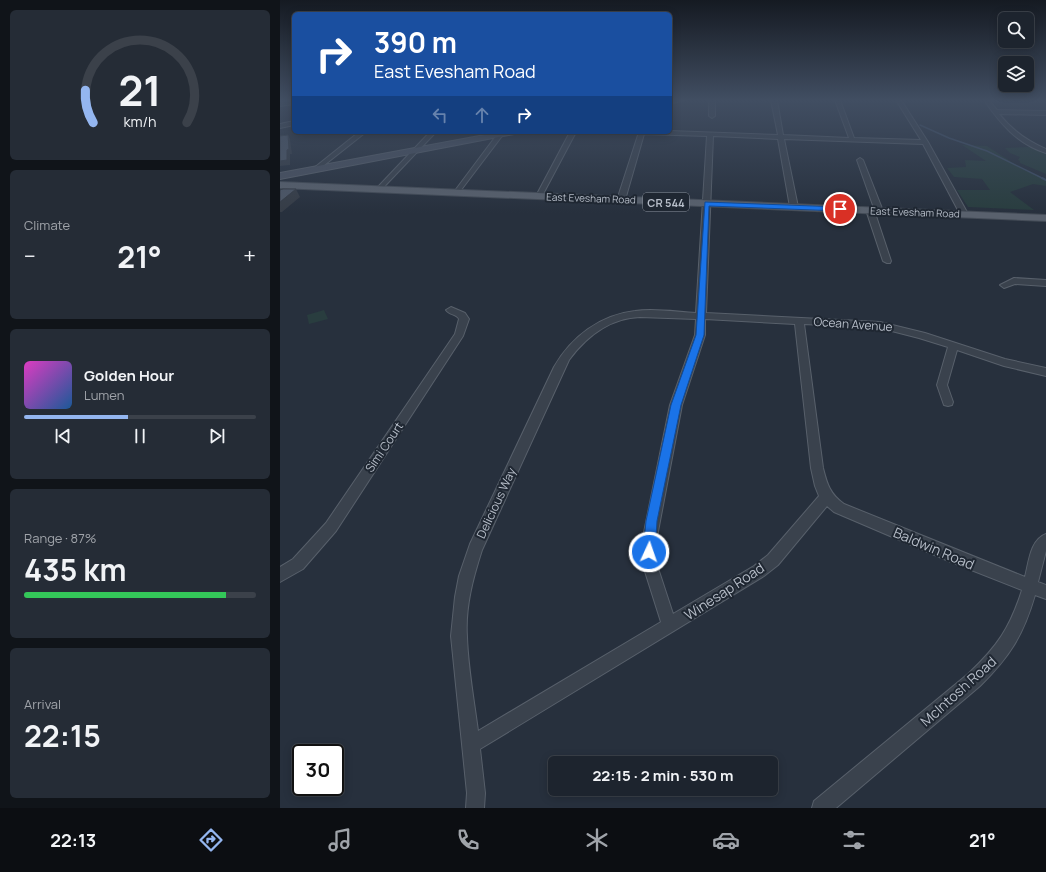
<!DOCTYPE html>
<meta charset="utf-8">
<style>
:root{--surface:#1d242e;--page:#252c36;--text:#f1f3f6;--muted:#a0a4aa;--line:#3b414a;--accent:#94b6f0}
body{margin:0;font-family:Manrope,sans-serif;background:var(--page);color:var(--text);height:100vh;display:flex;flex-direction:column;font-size:15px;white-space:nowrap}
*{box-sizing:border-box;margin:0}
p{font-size:13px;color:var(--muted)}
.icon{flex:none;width:22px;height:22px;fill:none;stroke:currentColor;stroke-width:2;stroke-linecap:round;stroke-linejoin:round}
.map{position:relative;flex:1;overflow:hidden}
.details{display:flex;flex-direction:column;gap:10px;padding:10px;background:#101419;width:280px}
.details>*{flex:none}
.hud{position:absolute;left:12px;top:12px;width:380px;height:122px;border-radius:6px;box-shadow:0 2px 10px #0003,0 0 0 1px var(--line);background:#1a4fa0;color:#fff;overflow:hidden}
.controls{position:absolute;left:718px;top:12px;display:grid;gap:8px}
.controls a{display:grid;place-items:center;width:36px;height:36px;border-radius:6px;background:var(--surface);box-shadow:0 2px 10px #0003,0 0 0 1px var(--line);font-size:20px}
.speed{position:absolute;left:12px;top:744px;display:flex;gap:8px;font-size:20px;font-weight:700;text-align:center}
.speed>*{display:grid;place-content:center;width:52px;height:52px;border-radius:50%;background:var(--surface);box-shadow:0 2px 10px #0003,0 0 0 1px var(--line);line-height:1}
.speed .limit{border:2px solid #111;border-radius:6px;background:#fff;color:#111}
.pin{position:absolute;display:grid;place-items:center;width:34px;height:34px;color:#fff;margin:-17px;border:2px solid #fff;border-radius:50%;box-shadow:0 1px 4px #0007}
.me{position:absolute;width:44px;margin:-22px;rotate:3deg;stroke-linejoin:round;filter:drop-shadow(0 0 3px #0008)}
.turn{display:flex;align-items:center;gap:14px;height:84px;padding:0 16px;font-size:18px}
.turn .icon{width:52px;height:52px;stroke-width:2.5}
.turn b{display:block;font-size:28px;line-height:34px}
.lanes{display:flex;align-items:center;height:38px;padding:0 16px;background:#0003;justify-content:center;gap:20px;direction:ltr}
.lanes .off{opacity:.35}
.big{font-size:30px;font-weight:700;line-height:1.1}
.details .widget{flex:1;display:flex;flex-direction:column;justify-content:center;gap:6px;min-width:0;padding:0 14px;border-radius:6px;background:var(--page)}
.details .dial{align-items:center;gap:0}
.dial svg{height:104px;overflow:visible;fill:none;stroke:var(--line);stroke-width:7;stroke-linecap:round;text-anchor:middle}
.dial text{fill:var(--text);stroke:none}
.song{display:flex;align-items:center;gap:12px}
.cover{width:48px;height:48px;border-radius:6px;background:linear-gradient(135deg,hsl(310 70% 55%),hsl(210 70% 35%))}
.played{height:4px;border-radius:2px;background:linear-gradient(90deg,var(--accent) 45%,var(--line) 45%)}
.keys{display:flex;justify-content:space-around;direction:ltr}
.heat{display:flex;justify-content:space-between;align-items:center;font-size:22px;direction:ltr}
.charge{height:6px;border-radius:3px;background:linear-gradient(90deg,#34c759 87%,var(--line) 0)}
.trip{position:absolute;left:268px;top:756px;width:230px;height:40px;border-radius:6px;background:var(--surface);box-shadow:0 2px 10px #0003,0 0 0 1px var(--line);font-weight:700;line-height:40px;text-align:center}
.dock{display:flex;height:64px;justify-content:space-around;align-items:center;background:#0c0e12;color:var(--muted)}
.dock .icon{width:28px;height:28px}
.dock .on{color:var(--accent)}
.dock b{font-size:18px;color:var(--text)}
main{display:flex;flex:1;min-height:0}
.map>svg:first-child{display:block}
.green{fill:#293d3f}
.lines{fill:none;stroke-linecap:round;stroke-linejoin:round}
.stream-far1{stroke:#3d4d64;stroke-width:1.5}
.stream{stroke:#3d4d64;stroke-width:2}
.minor-casing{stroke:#58606b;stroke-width:2}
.secondary-casing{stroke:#58606b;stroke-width:2}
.primary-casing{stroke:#434b56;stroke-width:2}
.minor{fill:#3a424d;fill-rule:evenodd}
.secondary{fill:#495160;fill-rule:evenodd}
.primary{fill:#59616d;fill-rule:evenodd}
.shaded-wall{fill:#363d47}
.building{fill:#4d5766;stroke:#363d47}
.route{fill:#1a73e8;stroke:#114b97}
.labels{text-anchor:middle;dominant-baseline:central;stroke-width:4;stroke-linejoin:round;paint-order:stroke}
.far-street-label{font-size:10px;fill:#b6bdc8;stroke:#1f2732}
.shield{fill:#1f2732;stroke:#89909b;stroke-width:1}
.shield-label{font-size:11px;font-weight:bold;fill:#b6bdc8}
.street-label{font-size:12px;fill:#b6bdc8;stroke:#1f2732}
.near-street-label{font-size:14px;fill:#b6bdc8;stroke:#1f2732}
</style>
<main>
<section class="details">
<div class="widget dial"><svg viewBox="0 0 100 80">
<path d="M14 69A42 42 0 1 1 86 69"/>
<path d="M14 69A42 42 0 0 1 8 44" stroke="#94b6f0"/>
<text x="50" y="56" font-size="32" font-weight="700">21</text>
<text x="50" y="72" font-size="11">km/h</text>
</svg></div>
<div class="widget"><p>Climate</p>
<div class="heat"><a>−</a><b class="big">21°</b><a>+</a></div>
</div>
<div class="widget">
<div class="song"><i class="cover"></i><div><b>Golden Hour</b><p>Lumen</p></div></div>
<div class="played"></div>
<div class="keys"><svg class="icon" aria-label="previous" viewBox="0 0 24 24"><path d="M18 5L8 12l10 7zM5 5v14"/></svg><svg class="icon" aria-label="pause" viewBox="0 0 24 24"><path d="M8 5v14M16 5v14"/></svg><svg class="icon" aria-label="next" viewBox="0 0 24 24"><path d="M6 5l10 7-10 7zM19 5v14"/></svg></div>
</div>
<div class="widget"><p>Range · 87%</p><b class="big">435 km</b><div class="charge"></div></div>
<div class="widget"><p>Arrival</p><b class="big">22:15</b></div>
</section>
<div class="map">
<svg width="766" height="808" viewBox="0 0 766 808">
<rect width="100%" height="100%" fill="#27303d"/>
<!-- green -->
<g class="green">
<polygon points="682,145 707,146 742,169 766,179 766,186 753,184 730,192 754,210 688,207 677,190 710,190 702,179 674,177 667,168 686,167 685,160 706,161"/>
<polygon points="749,147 766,153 766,174 740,163 740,161 738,160 740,157 730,153 725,148"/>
<polygon points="44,310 48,319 29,324 27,315"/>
</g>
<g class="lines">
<!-- stream-far1 -->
<polyline class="stream-far1" points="640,125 669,138 707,151 764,179"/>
<!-- stream -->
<polyline class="stream" points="762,178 766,180"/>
<!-- minor casing -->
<g class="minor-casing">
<g id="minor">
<polygon points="14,100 14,104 0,106 0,102"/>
<polygon points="429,100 435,100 435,116 432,118 429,116"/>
<path d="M491,100H497L503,135L569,138L555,100H560L574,138L641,140L616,100H621L648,142L688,214L684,216L680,214L643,144L504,139L518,207L514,209L510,207L498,139L433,136L426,313L600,322L645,333L725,359L766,368V376L724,366L677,350L667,385L673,402L672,405L668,406L664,405L657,385L668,347L639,338L600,328L524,324L543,468C547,484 550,494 564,504L745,577C749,562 750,540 766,534V551L758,582L766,585V599L755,595C743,636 730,656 700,686L556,808H532L534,801L688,674C717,647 730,628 742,590L671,562L554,512L547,506L498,565L484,576L200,749L205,793L204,808H186L187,793L171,636L175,597L179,576L190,544L274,367C291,337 320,315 355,311C375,308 396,312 416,313L427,136L364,134L345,200L339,201L337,200L359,132L390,131L498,135ZM360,317L416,319L415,335L390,405L362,542V562L381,622L198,731C194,700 188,668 187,637C185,607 193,578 202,550L289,360C306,337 330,318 360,317ZM425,319L515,324L531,468L535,486L539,496L488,555L474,566L393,614L376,562V542L402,405L425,335Z"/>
<path d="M704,100H709L717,110L766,111V115L719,114C732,130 747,141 766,149V153C737,144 720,123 704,100Z"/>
<polygon points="14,121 14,125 0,128 0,124"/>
<polygon points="79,132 86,132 38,170 34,170 34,168"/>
<polygon points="150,132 156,132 100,191 96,191 96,189"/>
<polygon points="219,132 225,132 178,194 174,194 174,192"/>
<polygon points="290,132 296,132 262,196 257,197 256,196"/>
<polygon points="580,158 583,160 603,211 602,213 596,213 595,211 577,160"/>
<polygon points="587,208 590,208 594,210 611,261 610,263 607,263 603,261 586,210"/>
<polygon points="734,278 766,280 766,286 735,284 724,288 720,285"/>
<path d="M171,307L185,313L189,319L183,336L56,531L23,569L0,582V567L13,559L46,523L175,334L179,319C177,314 169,315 166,310Z"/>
</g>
</g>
<!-- secondary casing -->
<g class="secondary-casing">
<g id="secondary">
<polygon points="390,100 404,100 390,104"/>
<polygon points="221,132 238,132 234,134 0,179 0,173"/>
</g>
</g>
<!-- primary casing -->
<g class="primary-casing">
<polygon id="primary" points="0,182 766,215 766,221 0,188"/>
</g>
<!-- minor -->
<use href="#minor" class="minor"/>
<!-- secondary -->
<use href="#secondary" class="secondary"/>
<!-- primary -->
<use href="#primary" class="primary"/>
</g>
<!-- shaded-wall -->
<g class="shaded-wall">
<polygon points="8,135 10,139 12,154 10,154 10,165 0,166 0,161"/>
<polygon points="16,189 20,197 2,212 0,212 0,202"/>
</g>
<!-- building -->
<g class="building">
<polygon points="8,135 9,149 7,150 7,160 0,161 0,136"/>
<polygon points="3,189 16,189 0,202 0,190"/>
</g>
<!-- sky -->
<linearGradient id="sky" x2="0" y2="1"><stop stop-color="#151a22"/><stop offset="0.47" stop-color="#414e62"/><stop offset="1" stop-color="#414e62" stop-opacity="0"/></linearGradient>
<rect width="766" height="213" fill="url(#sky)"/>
<!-- route -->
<polygon class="route" points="425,202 560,207 563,209 560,211 429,206 424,335 401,405 377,521 375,552 373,556 369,557 365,556 363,552 366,521 391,405 416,335"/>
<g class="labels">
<!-- far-street labels -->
<g class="far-street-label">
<text transform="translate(311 198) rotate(2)">East Evesham Road</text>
<text transform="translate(635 212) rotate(2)">East Evesham Road</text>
</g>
<!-- shield labels -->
<rect class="shield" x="363" y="193" width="46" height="18" rx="3"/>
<g class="shield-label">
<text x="386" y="202">CR 544</text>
</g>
<!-- street labels -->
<g class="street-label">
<text transform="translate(573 324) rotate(4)">Ocean Avenue</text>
<text transform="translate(104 447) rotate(-56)">Simi Court</text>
<text transform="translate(216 503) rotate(-65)">Delicious Way</text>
</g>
<!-- near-street labels -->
<g class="near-street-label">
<text transform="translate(654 548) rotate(23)">Baldwin Road</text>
<text transform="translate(444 591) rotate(-33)">Winesap Road</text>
<text transform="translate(678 691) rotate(-42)">McIntosh Road</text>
</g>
</g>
</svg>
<div class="controls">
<a><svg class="icon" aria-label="search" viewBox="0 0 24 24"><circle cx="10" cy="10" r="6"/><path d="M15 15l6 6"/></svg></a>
<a><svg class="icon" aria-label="layers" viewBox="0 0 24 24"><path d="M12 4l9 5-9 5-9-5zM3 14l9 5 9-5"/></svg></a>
</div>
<div class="speed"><div class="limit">30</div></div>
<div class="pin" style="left:560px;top:209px;background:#d93025"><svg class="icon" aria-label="arrive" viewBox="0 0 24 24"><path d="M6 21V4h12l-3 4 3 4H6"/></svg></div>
<svg class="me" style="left:369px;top:552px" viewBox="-20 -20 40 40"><circle r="17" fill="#1a73e8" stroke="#fff" stroke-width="3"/><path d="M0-11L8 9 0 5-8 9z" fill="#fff"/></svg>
<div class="trip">22:15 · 2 min · 530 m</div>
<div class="hud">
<div class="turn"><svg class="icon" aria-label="right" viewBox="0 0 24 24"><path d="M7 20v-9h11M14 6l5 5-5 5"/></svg><div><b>390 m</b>East Evesham Road</div></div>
<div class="lanes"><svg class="icon off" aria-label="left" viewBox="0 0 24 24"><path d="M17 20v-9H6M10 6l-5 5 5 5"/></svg><svg class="icon off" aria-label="ahead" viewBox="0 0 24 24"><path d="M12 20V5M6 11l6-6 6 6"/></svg><svg class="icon" aria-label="right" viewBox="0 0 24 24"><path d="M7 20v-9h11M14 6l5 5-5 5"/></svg></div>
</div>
</div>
</main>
<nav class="dock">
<b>22:13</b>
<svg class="icon on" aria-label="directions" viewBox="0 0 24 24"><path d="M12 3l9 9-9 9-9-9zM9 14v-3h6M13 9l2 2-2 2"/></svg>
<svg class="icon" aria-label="music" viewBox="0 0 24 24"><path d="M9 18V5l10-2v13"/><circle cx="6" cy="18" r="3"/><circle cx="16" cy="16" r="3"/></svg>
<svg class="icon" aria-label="phone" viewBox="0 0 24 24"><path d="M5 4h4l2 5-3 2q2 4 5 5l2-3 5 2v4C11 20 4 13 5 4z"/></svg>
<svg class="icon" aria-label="climate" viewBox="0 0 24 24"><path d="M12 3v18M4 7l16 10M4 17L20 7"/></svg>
<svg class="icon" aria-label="car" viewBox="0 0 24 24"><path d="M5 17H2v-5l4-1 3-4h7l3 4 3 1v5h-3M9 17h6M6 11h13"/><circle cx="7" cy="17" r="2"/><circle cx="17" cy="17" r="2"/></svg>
<svg class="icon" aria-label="filters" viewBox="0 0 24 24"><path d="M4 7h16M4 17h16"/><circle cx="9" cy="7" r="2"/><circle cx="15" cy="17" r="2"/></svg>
<b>21°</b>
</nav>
